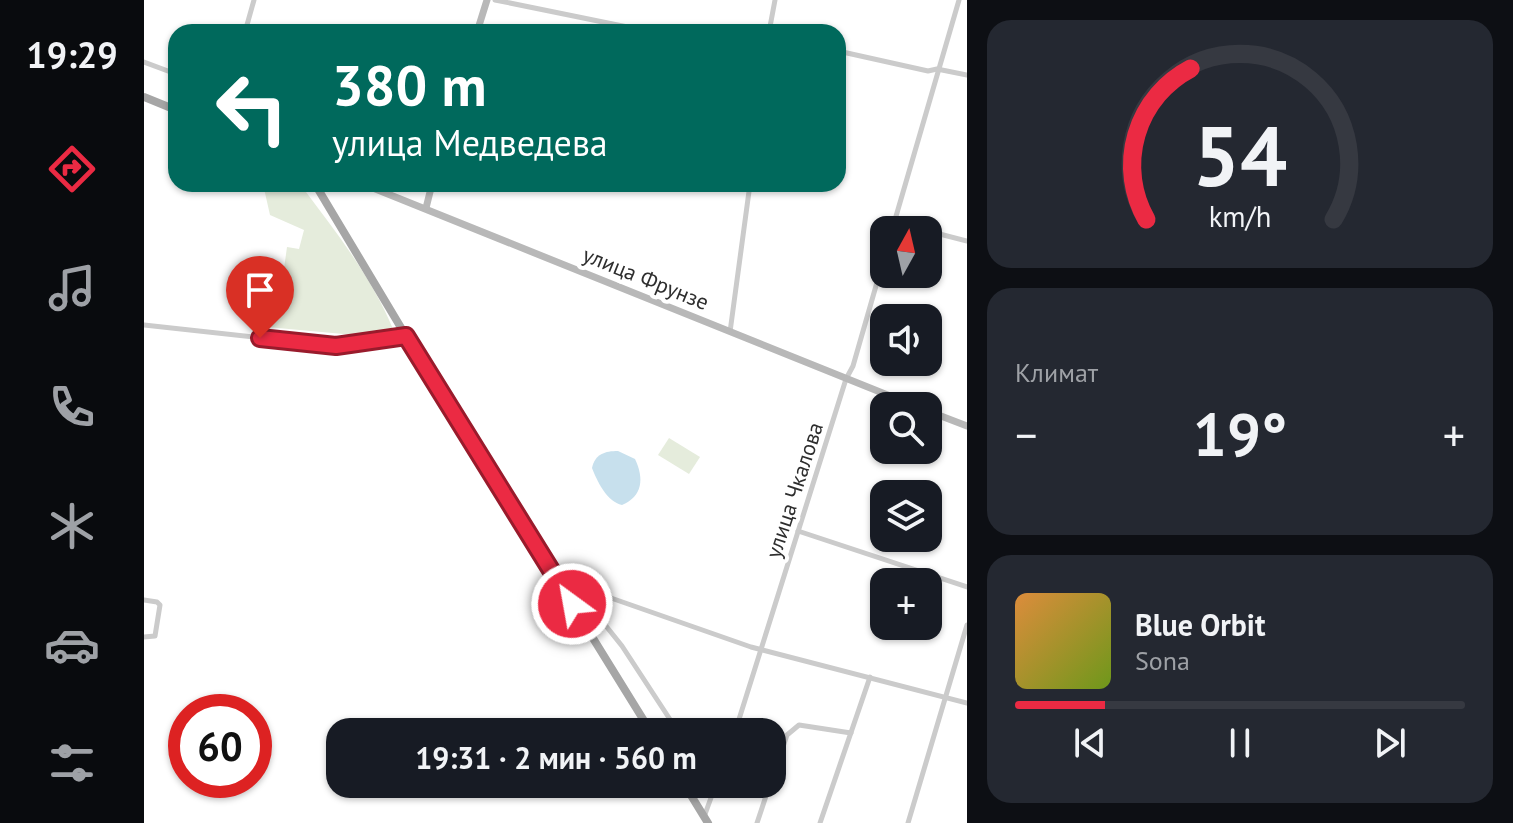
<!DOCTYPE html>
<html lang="ru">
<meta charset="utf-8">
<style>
:root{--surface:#171b24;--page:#242831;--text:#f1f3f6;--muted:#9ea1a6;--line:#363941;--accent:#eb2a43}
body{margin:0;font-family:"PT Sans",sans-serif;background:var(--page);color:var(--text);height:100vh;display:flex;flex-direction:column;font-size:30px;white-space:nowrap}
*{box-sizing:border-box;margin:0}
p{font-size:26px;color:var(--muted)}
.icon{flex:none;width:44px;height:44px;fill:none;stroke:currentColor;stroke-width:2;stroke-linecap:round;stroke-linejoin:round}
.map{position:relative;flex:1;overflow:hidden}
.panel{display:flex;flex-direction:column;gap:20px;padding:20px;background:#0d0f14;width:546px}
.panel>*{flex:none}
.banner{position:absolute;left:24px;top:24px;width:678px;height:168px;border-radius:24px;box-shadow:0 2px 6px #0004;background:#00695c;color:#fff;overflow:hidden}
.needle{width:52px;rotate:8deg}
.buttons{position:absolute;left:726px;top:216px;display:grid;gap:16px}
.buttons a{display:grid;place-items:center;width:72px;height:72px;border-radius:16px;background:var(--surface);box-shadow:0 2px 6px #0004;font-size:40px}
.speed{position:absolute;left:24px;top:694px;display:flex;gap:16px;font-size:40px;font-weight:700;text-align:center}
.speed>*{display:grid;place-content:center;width:104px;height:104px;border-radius:50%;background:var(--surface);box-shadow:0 2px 6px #0004;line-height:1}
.speed .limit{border:12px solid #d22;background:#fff;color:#111}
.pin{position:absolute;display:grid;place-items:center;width:68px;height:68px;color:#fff;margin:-82px -34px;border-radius:50% 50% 50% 0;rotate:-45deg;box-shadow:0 0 8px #0007}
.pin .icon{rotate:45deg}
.me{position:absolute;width:88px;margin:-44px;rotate:328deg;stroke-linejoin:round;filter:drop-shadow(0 0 6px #0008)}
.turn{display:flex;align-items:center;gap:28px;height:168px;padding:0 32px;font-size:36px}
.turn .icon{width:104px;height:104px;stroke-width:2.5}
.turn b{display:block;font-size:56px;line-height:68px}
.big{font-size:60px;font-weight:700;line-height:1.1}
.panel .widget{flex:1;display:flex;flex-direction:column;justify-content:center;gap:12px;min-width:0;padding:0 28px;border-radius:24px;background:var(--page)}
.panel .dial{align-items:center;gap:0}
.dial svg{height:208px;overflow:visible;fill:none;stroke:var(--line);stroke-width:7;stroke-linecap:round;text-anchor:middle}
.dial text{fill:var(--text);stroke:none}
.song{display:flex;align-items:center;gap:24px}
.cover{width:96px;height:96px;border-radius:12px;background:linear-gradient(135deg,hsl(30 70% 55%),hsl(80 70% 35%))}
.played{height:8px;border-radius:4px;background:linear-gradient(90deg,var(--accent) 20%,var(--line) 20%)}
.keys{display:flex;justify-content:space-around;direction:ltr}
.heat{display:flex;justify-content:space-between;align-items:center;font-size:44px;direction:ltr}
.trip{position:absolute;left:182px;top:718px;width:460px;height:80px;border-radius:24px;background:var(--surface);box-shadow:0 2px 6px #0004;font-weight:700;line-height:80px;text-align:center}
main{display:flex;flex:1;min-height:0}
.dock{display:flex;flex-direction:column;width:144px;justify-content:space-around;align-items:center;background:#090b0e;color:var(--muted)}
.dock .icon{width:56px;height:56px}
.dock .current{color:var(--accent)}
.dock b{font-size:36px;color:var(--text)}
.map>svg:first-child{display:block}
.green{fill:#e5ecdc}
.water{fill:#c7e0ed}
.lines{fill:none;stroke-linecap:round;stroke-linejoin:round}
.street{stroke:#cbcbcb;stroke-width:5}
.secondary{stroke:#b8b8b8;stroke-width:7}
.primary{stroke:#a6a6a6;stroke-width:8}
.route-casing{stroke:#991b2c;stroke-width:20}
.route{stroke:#eb2a43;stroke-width:14}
.labels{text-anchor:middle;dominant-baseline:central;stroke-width:8;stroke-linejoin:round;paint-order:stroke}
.street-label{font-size:22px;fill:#2e2e2e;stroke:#fff}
</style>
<main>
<nav class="dock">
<b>19:29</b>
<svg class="icon current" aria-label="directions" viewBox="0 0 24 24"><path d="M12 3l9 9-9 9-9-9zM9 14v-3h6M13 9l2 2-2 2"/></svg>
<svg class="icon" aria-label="music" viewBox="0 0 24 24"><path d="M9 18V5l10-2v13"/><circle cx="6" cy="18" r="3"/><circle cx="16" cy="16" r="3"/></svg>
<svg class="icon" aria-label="phone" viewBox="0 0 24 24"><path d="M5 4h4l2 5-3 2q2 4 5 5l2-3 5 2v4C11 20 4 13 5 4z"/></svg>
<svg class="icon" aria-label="climate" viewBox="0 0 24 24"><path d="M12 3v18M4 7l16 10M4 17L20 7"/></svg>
<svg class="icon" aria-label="car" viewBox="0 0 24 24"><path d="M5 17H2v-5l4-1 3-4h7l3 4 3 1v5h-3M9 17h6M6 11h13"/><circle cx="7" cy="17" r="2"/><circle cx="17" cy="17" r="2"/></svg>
<svg class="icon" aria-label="filters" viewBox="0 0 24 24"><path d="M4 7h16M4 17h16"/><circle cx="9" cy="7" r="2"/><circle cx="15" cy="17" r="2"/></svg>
</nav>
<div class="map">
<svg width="823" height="823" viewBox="0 0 823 823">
<rect width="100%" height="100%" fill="#fff"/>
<!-- green -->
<g class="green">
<path d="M119,184H154L159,188C192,232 228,278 249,329L245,336L232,337L123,327L139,276L143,247L155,249L160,230L126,215Z"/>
<polygon points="525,438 556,457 545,474 514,455"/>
</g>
<!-- water -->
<path class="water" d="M474,451L491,459C500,478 499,496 478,505C463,502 453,481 448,468C451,454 461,451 474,451Z"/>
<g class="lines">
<!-- street -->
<g class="street">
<polyline points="351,0 508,32"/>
<polyline points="101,32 110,0"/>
<polyline points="625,32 631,0"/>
<polyline points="694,51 784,71 793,69 823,75"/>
<polyline points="0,62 32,74"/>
<polyline points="540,184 555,188"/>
<polyline points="750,223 778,230"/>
<polyline points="748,230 815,0"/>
<polyline points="784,231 823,241"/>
<polyline points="0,325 192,346 261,336"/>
<polyline points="586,332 606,184"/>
<polyline points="654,531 823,587"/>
<polyline points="0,600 13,602 16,605 11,636 0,637"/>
<polyline points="539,732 529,724 478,646 442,601 443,596 449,593 467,598 607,647 823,703"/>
<polyline points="591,732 702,379 709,366 740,258"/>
<polyline points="628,779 643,735 655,725 707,733"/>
<polyline points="560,817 572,784"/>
<polyline points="613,823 626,784"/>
<polyline points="676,823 726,677"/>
<polyline points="764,823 823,625"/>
</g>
<!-- secondary -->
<g class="secondary">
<polyline points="333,32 343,0"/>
<polyline points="219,184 771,406"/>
<polyline points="282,208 288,184"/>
<polyline points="784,411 823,426"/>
</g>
<!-- primary -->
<g class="primary">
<polyline points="0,97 32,110"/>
<polyline points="171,184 262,336 507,732"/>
<polyline points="540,784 564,823"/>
</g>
</g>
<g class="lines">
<!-- route casing -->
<g class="route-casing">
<polyline id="route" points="116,338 192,346 262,336 428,604"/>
</g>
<!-- route -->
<use href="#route" class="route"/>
</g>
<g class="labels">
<!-- street labels -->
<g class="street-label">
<text transform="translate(502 278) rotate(22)">улица Фрунзе</text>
<text transform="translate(650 490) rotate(-72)">улица Чкалова</text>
</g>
</g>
</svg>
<div class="buttons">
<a><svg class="needle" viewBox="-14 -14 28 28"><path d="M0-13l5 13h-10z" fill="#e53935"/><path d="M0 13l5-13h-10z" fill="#9ea1a6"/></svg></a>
<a><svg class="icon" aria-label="sound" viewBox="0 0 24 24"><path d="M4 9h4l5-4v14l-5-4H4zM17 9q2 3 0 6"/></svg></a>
<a><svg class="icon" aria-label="search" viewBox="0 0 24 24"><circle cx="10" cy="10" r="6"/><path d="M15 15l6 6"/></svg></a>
<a><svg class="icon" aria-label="layers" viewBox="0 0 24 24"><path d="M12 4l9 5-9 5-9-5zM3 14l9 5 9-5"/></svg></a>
<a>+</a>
</div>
<div class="speed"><div class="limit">60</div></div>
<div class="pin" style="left:116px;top:338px;background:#d93025"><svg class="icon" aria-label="arrive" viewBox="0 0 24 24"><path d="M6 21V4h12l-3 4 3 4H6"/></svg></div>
<svg class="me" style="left:428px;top:604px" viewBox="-20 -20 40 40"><circle r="17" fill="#eb2a43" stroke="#fff" stroke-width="3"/><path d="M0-11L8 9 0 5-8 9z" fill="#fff"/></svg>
<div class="trip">19:31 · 2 мин · 560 m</div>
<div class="banner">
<div class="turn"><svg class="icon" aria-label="left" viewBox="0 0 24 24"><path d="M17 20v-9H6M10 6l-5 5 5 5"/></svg><div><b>380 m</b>улица Медведева</div></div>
</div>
</div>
<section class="panel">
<div class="widget dial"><svg viewBox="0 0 100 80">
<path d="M14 69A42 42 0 1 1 86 69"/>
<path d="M14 69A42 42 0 0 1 31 11" stroke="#eb2a43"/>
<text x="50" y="56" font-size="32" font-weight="700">54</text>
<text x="50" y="72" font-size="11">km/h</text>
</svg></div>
<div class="widget"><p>Климат</p>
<div class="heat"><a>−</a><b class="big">19°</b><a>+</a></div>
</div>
<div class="widget">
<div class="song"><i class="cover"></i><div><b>Blue Orbit</b><p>Sona</p></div></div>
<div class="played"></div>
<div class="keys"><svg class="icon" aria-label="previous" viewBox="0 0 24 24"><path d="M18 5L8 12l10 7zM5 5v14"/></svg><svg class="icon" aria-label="pause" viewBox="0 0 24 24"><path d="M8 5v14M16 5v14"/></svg><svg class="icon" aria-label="next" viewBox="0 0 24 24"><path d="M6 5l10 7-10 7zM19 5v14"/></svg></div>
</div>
</section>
</main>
